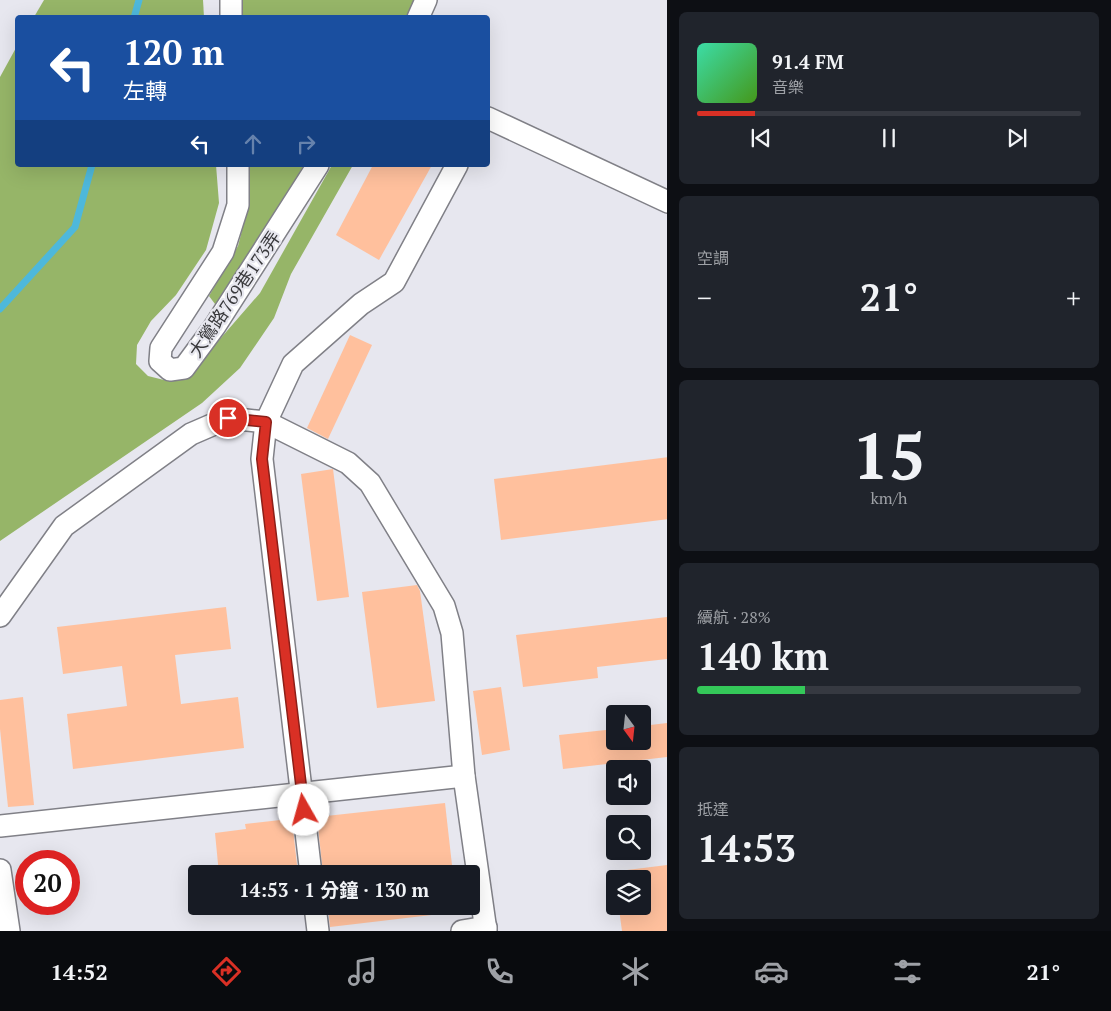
<!DOCTYPE html>
<html lang="zh-TW">
<meta charset="utf-8">
<style>
:root{--surface:#171b24;--page:#20242c;--text:#f1f3f6;--muted:#9ea1a6;--line:#363941;--accent:#d93025}
body{margin:0;font-family:"PT Serif","Noto Sans TC",serif;background:var(--page);color:var(--text);height:100vh;display:flex;flex-direction:column;font-size:19px;white-space:nowrap}
*{box-sizing:border-box;margin:0}
p{font-size:16px;color:var(--muted)}
.icon{flex:none;width:28px;height:28px;fill:none;stroke:currentColor;stroke-width:2;stroke-linecap:round;stroke-linejoin:round}
.map{position:relative;flex:1;overflow:hidden}
.panel{display:flex;flex-direction:column;gap:12px;padding:12px;background:#0d0f14;width:444px}
.panel>*{flex:none}
.banner{position:absolute;left:15px;top:15px;width:475px;height:152px;border-radius:5px;box-shadow:0 5px 20px #0002;background:#1a4fa0;color:#fff;overflow:hidden}
.needle{width:32px;rotate:165deg}
.controls{position:absolute;left:606px;top:705px;display:grid;gap:10px}
.controls a{display:grid;place-items:center;width:45px;height:45px;border-radius:5px;background:var(--surface);box-shadow:0 5px 20px #0002;font-size:25px}
.speed{position:absolute;left:15px;top:850px;display:flex;gap:10px;font-size:25px;font-weight:700;text-align:center}
.speed>*{display:grid;place-content:center;width:65px;height:65px;border-radius:50%;background:var(--surface);box-shadow:0 5px 20px #0002;line-height:1}
.speed .limit{border:8px solid #d22;background:#fff;color:#111}
.pin{position:absolute;display:grid;place-items:center;width:42px;height:42px;color:#fff;margin:-21px;border:2px solid #fff;border-radius:50%;box-shadow:0 1px 5px #0007}
.me{position:absolute;width:55px;margin:-28px;rotate:353deg;stroke-linejoin:round;filter:drop-shadow(0 0 4px #0008)}
.turn{display:flex;align-items:center;gap:18px;height:105px;padding:0 25px;font-size:22px}
.turn .icon{width:65px;height:65px;stroke-width:2.5}
.turn b{display:block;font-size:35px;line-height:42px}
.lanes{display:flex;align-items:center;height:48px;padding:0 25px;background:#0003;justify-content:center;gap:25px;direction:ltr}
.lanes .off{opacity:.35}
.big{font-size:38px;font-weight:700;line-height:1.1}
.panel .card{flex:1;display:flex;flex-direction:column;justify-content:center;gap:8px;min-width:0;padding:0 18px;border-radius:8px;background:var(--page)}
.panel .dial{align-items:center;gap:0}
.dial b{font-size:65px;line-height:1}
.song{display:flex;align-items:center;gap:15px}
.cover{width:60px;height:60px;border-radius:8px;background:linear-gradient(135deg,hsl(160 70% 55%),hsl(100 70% 35%))}
.played{height:5px;border-radius:2px;background:linear-gradient(90deg,var(--accent) 15%,var(--line) 15%)}
.keys{display:flex;justify-content:space-around;direction:ltr}
.heat{display:flex;justify-content:space-between;align-items:center;font-size:28px;direction:ltr}
.charge{height:8px;border-radius:4px;background:linear-gradient(90deg,#34c759 28%,var(--line) 0)}
.trip{position:absolute;left:188px;top:865px;width:292px;height:50px;border-radius:5px;background:var(--surface);box-shadow:0 5px 20px #0002;font-weight:700;line-height:50px;text-align:center}
.menu{display:flex;height:80px;justify-content:space-around;align-items:center;background:#090b0e;color:var(--muted)}
.menu .icon{width:35px;height:35px}
.menu .current{color:var(--accent)}
.menu b{font-size:22px;color:var(--text)}
main{display:flex;flex:1;min-height:0}
.map>svg:first-child{display:block}
.forest{fill:#96b568}
.lines{fill:none;stroke-linecap:round;stroke-linejoin:round}
.stream{stroke:#4eb8db;stroke-width:7}
.building{fill:#ffc09d;fill-rule:evenodd}
.minor-casing{stroke:#808087;stroke-width:24}
.minor{stroke:#fff;stroke-width:21}
.route-casing{stroke:#8d1f18;stroke-width:12}
.route{stroke:#d93025;stroke-width:9}
.labels{text-anchor:middle;dominant-baseline:central;stroke-width:4.5;stroke-linejoin:round;paint-order:stroke}
.street-label{font-size:18px;fill:#39393c;stroke:#e7e7ef}
</style>
<main>
<div class="map">
<svg width="668" height="931" viewBox="0 0 668 931">
<rect width="100%" height="100%" fill="#e7e7ef"/>
<!-- forest -->
<g class="forest">
<polygon points="44,0 203,0 204,17 34,17"/>
<polygon points="242,0 421,0 414,18 242,17"/>
<polygon points="17,46 18,165 216,165 219,203 206,250 176,295 151,321 137,345 136,364 148,376 168,381 187,377 260,293 332,165 353,165 291,274 274,318 240,368 202,403 0,541 0,77"/>
<polygon points="249,165 304,165 218,308 209,296 238,246 250,199"/>
</g>
<g class="lines">
<!-- stream -->
<g class="stream">
<polyline points="134,18 139,0"/>
<polyline points="0,309 75,227 92,165"/>
</g>
</g>
<!-- building -->
<g class="building">
<polygon points="373,165 432,165 379,260 336,235"/>
<polygon points="350,335 372,345 328,439 307,428"/>
<polygon points="668,457 668,519 501,540 494,479"/>
<polygon points="333,469 349,597 317,601 301,474"/>
<polygon points="417,585 420,591 435,701 377,708 362,592"/>
<polygon points="226,607 231,649 175,655 181,704 238,697 244,748 73,769 67,714 127,706 122,666 63,674 57,627"/>
<polygon points="668,617 668,659 597,667 598,678 523,687 516,635"/>
<polygon points="501,687 510,750 482,755 473,691"/>
<polygon points="23,697 34,805 8,807 0,729 0,700"/>
<polygon points="668,723 668,757 563,769 559,735 615,729 615,741 642,741 642,726"/>
<polygon points="445,803 453,874 323,874 317,817"/>
<polygon points="289,819 292,820 298,874 251,874 250,870 219,874 215,833 246,829 245,824"/>
<path d="M668,865V931H622L619,909H615L611,872ZM615,879H642V906H615Z"/>
<polygon points="328,906 457,906 457,912 330,927"/>
</g>
<g class="lines">
<!-- minor casing -->
<g class="minor-casing">
<g id="minor">
<polyline points="231,0 231,18"/>
<polyline points="418,18 426,0"/>
<polyline points="488,118 668,202"/>
<polyline points="238,165 238,205 223,252 161,348 160,361 170,370 184,368 215,326 318,165"/>
<polyline points="0,616 64,526 191,434 228,418 266,422 348,463 370,483 444,606 452,633 464,776 486,931"/>
<polyline points="0,826 464,776"/>
<polyline points="0,870 9,931"/>
<polyline points="311,874 262,459 266,422 293,364 361,304 394,282 457,165"/>
<polyline points="315,906 318,931"/>
<polyline points="462,931 486,927"/>
</g>
</g>
<!-- minor -->
<use href="#minor" class="minor"/>
</g>
<g class="lines">
<!-- route casing -->
<g class="route-casing">
<polyline id="route" points="228,418 266,422 262,459 304,810"/>
</g>
<!-- route -->
<use href="#route" class="route"/>
</g>
<g class="labels">
<!-- street labels -->
<g class="street-label">
<text transform="translate(234 294) rotate(-56)">大鶯路769巷173弄</text>
</g>
</g>
</svg>
<div class="controls">
<a><svg class="needle" viewBox="-14 -14 28 28"><path d="M0-13l5 13h-10z" fill="#e53935"/><path d="M0 13l5-13h-10z" fill="#9ea1a6"/></svg></a>
<a><svg class="icon" aria-label="sound" viewBox="0 0 24 24"><path d="M4 9h4l5-4v14l-5-4H4zM17 9q2 3 0 6"/></svg></a>
<a><svg class="icon" aria-label="search" viewBox="0 0 24 24"><circle cx="10" cy="10" r="6"/><path d="M15 15l6 6"/></svg></a>
<a><svg class="icon" aria-label="layers" viewBox="0 0 24 24"><path d="M12 4l9 5-9 5-9-5zM3 14l9 5 9-5"/></svg></a>
</div>
<div class="speed"><div class="limit">20</div></div>
<div class="pin" style="left:228px;top:418px;background:#d93025"><svg class="icon" aria-label="arrive" viewBox="0 0 24 24"><path d="M6 21V4h12l-3 4 3 4H6"/></svg></div>
<svg class="me" style="left:304px;top:810px" viewBox="-20 -20 40 40"><circle r="19" fill="#fff"/><path d="M0-13L10 11 0 6-10 11z" fill="#d93025"/></svg>
<div class="trip">14:53 · 1 分鐘 · 130 m</div>
<div class="banner">
<div class="turn"><svg class="icon" aria-label="left" viewBox="0 0 24 24"><path d="M17 20v-9H6M10 6l-5 5 5 5"/></svg><div><b>120 m</b>左轉</div></div>
<div class="lanes"><svg class="icon" aria-label="left" viewBox="0 0 24 24"><path d="M17 20v-9H6M10 6l-5 5 5 5"/></svg><svg class="icon off" aria-label="ahead" viewBox="0 0 24 24"><path d="M12 20V5M6 11l6-6 6 6"/></svg><svg class="icon off" aria-label="right" viewBox="0 0 24 24"><path d="M7 20v-9h11M14 6l5 5-5 5"/></svg></div>
</div>
</div>
<section class="panel">
<div class="card">
<div class="song"><i class="cover"></i><div><b>91.4 FM</b><p>音樂</p></div></div>
<div class="played"></div>
<div class="keys"><svg class="icon" aria-label="previous" viewBox="0 0 24 24"><path d="M18 5L8 12l10 7zM5 5v14"/></svg><svg class="icon" aria-label="pause" viewBox="0 0 24 24"><path d="M8 5v14M16 5v14"/></svg><svg class="icon" aria-label="next" viewBox="0 0 24 24"><path d="M6 5l10 7-10 7zM19 5v14"/></svg></div>
</div>
<div class="card"><p>空調</p>
<div class="heat"><a>−</a><b class="big">21°</b><a>+</a></div>
</div>
<div class="card dial"><b>15</b><p>km/h</p></div>
<div class="card"><p>續航 · 28%</p><b class="big">140 km</b><div class="charge"></div></div>
<div class="card"><p>抵達</p><b class="big">14:53</b></div>
</section>
</main>
<nav class="menu">
<b>14:52</b>
<svg class="icon current" aria-label="directions" viewBox="0 0 24 24"><path d="M12 3l9 9-9 9-9-9zM9 14v-3h6M13 9l2 2-2 2"/></svg>
<svg class="icon" aria-label="music" viewBox="0 0 24 24"><path d="M9 18V5l10-2v13"/><circle cx="6" cy="18" r="3"/><circle cx="16" cy="16" r="3"/></svg>
<svg class="icon" aria-label="phone" viewBox="0 0 24 24"><path d="M5 4h4l2 5-3 2q2 4 5 5l2-3 5 2v4C11 20 4 13 5 4z"/></svg>
<svg class="icon" aria-label="climate" viewBox="0 0 24 24"><path d="M12 3v18M4 7l16 10M4 17L20 7"/></svg>
<svg class="icon" aria-label="car" viewBox="0 0 24 24"><path d="M5 17H2v-5l4-1 3-4h7l3 4 3 1v5h-3M9 17h6M6 11h13"/><circle cx="7" cy="17" r="2"/><circle cx="17" cy="17" r="2"/></svg>
<svg class="icon" aria-label="filters" viewBox="0 0 24 24"><path d="M4 7h16M4 17h16"/><circle cx="9" cy="7" r="2"/><circle cx="15" cy="17" r="2"/></svg>
<b>21°</b>
</nav>
